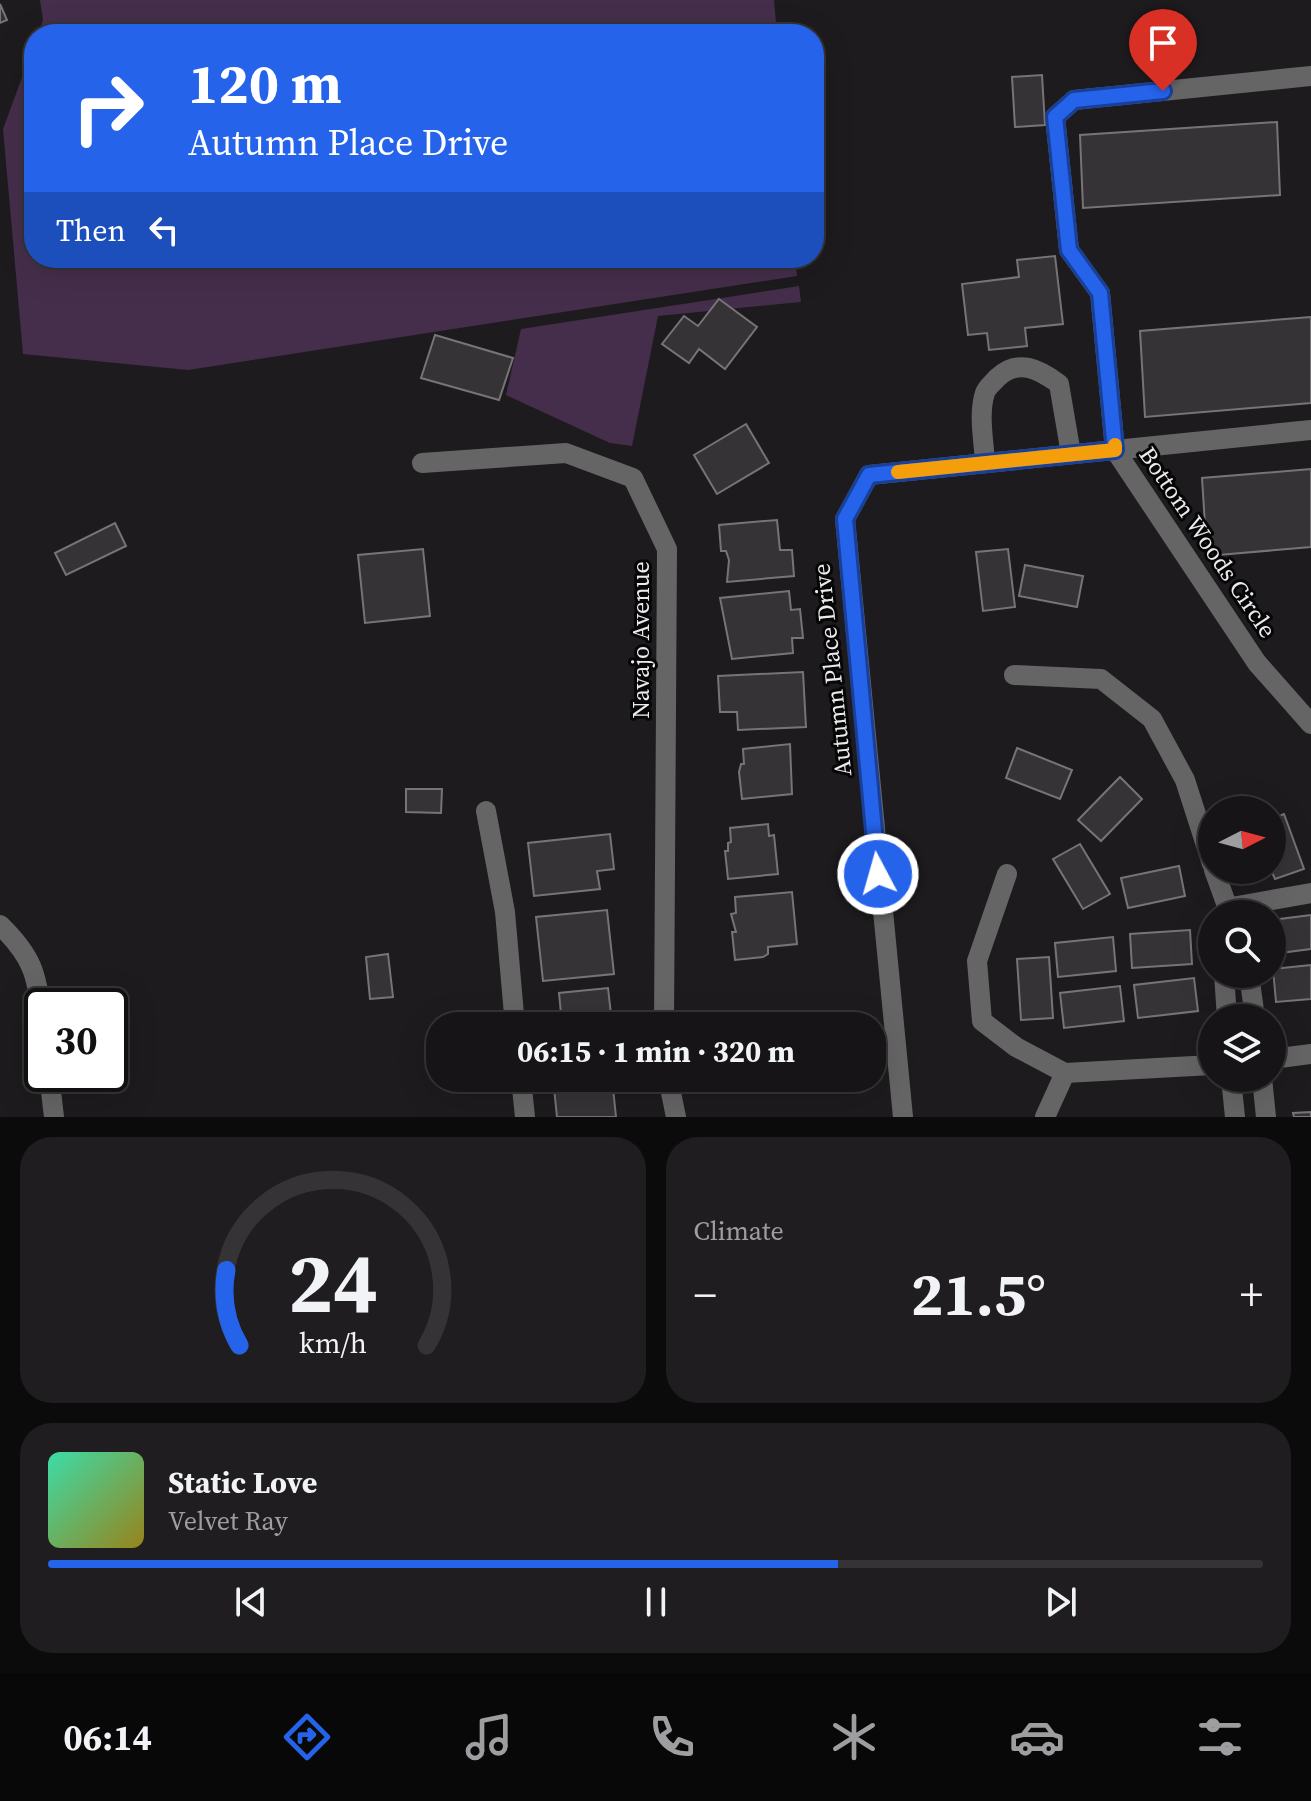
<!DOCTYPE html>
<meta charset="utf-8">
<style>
:root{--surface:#161416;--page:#1f1d1f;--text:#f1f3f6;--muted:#9e9ea1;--line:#353335;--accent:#2563eb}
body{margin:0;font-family:"Source Serif 4",serif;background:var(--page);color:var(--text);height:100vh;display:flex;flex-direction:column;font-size:30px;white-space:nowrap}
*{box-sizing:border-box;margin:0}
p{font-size:26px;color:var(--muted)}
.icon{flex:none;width:44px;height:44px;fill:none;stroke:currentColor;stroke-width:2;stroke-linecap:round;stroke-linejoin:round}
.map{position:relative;height:1117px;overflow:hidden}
.side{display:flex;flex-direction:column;gap:20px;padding:20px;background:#0c0b0c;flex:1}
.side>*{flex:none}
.guide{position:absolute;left:24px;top:24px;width:800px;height:244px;border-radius:32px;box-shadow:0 8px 32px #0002,0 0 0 2px var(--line);background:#2563eb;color:#fff;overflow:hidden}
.needle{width:52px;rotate:84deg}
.buttons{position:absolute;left:1198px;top:796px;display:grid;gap:16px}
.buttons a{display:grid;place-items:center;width:88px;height:88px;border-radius:50%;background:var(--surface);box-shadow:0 8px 32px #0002,0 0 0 2px var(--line);font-size:40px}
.speed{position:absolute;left:24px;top:988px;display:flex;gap:16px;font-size:40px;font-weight:700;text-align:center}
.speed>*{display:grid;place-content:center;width:104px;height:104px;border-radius:50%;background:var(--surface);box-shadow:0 8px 32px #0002,0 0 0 2px var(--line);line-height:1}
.speed .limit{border:4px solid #111;border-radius:12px;background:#fff;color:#111}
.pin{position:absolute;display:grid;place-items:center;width:68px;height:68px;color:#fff;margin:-82px -34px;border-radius:50% 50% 50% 0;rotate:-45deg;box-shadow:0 0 8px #0007}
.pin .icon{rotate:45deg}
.me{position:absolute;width:88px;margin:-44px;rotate:354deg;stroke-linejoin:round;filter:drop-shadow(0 0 6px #0008)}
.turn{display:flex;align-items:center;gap:28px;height:168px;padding:0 32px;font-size:36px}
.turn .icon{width:104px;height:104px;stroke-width:2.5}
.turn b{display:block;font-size:56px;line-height:68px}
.then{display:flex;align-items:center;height:76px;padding:0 32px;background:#0003;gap:16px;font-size:30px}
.big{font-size:60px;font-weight:700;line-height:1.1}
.side .widget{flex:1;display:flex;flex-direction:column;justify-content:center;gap:12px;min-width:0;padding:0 28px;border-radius:32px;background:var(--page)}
.side .dial{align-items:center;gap:0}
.dial svg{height:208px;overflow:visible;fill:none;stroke:var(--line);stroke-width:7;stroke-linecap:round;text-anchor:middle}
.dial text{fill:var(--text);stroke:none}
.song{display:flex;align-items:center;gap:24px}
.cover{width:96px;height:96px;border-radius:12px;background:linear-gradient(135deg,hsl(160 70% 55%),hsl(50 70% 35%))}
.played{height:8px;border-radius:4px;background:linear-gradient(90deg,var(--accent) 65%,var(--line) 65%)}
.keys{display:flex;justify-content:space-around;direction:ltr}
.heat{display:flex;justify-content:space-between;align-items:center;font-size:44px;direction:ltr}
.side .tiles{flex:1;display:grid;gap:20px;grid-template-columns:1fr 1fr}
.widget:last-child{grid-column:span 2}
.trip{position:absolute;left:426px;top:1012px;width:460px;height:80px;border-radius:32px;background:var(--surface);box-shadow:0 8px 32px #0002,0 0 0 2px var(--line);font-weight:700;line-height:80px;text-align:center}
.menu{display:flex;height:128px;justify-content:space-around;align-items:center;background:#090809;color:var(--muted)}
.menu .icon{width:56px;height:56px}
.menu .on{color:var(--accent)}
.menu b{font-size:36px;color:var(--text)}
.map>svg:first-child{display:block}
.green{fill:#452e4b}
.building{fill:#353336;stroke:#767477;stroke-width:2}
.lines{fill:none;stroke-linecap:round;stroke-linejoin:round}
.minor{stroke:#666566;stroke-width:20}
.route-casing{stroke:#184099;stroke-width:20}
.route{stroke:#2563eb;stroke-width:14}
.slow{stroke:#f59e0b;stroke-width:14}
.labels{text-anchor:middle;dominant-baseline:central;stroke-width:6;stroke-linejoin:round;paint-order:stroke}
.street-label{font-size:24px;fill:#ebeaec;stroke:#070607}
</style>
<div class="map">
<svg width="1311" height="1117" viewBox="0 0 1311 1117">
<rect width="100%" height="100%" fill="#1d1b1d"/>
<!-- green -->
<g class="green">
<polygon points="40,0 774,0 777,34 38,34 43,20"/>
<polygon points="34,45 34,258 795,258 797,276 188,370 23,354 3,129"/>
<polygon points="799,286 801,302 658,316 632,446 610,443 506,395 521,329"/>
</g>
<!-- building -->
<g class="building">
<polygon points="0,4 7,20 0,23"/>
<polygon points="1042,75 1045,125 1015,127 1012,77"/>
<polygon points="1277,122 1280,195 1083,208 1080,135"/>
<polygon points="1055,256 1063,324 1025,328 1027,346 989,350 987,333 968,335 962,284 1019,277 1017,260"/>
<polygon points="719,299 757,327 725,369 699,349 689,363 662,344 684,316 698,326"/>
<polygon points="1311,317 1311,403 1145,417 1140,331"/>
<polygon points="435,335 513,358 499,400 421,378"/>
<polygon points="746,424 769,463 717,494 694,455"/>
<polygon points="1311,469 1311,547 1207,556 1202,478"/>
<polygon points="777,520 780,550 792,550 794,576 727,582 729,560 726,551 721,551 719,525"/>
<polygon points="115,523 126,546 66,575 55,553"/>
<polygon points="423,549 430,616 365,623 358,555"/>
<polygon points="1008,549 1015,607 983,611 976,552"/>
<polygon points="1025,565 1083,576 1077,607 1019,596"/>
<polygon points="789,591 791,610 800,609 803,638 792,638 793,653 732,659 720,598"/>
<polygon points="803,672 806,727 738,730 737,712 720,712 718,676"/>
<polygon points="790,744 792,794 742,799 739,772 741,764 744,764 743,749"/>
<polygon points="1017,748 1072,770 1060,799 1006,778"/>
<polygon points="1120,777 1142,799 1101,841 1078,820"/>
<polygon points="406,789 442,789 441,813 406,812"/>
<polygon points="1284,814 1304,869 1275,879 1271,870 1272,819"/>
<polygon points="768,824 769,836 774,835 778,874 728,879 725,851 728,851 728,843 731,842 730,828"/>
<polygon points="610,834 614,869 597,871 600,889 534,896 528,843"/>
<polygon points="1080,844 1110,894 1083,909 1053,859"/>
<polygon points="1179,866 1185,896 1128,908 1121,878"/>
<polygon points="792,892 797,944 768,947 768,954 763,957 735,960 732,932 736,932 731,914 736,913 735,897"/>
<polygon points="607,910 614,974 543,981 536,917"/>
<polygon points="1311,915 1311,949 1272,954 1272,920"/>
<polygon points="1190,930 1192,964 1132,968 1130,934"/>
<polygon points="1113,937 1116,971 1058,977 1055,943"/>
<polygon points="388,954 393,997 370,999 366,957"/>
<polygon points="1049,957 1053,1018 1021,1020 1017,959"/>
<polygon points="1311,965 1311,999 1276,1002 1273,969"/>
<polygon points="1194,978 1198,1011 1138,1018 1134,985"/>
<polygon points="1120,986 1124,1021 1064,1028 1060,993"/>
<polygon points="608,988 612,1023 606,1026 559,1026 562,1024 559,993"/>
<polygon points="553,1078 612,1078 616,1117 557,1117"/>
<polygon points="1311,1112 1311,1117 1294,1117 1293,1113"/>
</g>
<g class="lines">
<!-- minor -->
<g class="minor">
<polyline points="1311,76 1074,100 1055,117 1069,250 1100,293 1115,450 1257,663 1311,724"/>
<polyline points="422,463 566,453 633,478 667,549 664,1026"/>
<path d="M985,463C984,441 978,414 985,393C987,387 993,383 997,378C1018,358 1039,369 1059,384L1071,454"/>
<polyline points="1014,675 1101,679 1152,719 1185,780 1212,864"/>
<polyline points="486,811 505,912 515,1026"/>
<polyline points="1214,870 1230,914"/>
<polyline points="1007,874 977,961 982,1021 1016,1047 1065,1073"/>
<polyline points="1226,908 1311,893"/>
<path d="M0,925C32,956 37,974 42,1017"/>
<polyline points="1224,974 1227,1018"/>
<polyline points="1249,974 1255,1018"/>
<polyline points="1272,1059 1311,1054"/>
<polyline points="1065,1073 1212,1065"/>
<polyline points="49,1074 54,1117"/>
<polyline points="521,1078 525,1117"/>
<polyline points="668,1078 676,1117"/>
<polyline points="1231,1078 1235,1117"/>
<polyline points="1262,1078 1266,1117"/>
<polyline points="903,1117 845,519 869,475 1311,430"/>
<polyline points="1045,1117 1065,1073"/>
</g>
</g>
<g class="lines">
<!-- route casing -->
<g class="route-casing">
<polyline id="route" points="878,874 845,519 869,475 1115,450 1100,293 1069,250 1055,117 1074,100 1163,91"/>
</g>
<!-- route -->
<use href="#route" class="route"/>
<!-- slow -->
<polyline class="slow" points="898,472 1115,450 1115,445"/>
</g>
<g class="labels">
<!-- street labels -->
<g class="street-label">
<text transform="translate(1208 542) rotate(56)">Bottom Woods Circle</text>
<text transform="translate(640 640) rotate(-90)">Navajo Avenue</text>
<text transform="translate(832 670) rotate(-96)">Autumn Place Drive</text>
</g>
</g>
</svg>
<div class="buttons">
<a><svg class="needle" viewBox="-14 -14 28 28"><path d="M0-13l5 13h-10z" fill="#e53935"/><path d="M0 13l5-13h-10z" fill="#9e9ea1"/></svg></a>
<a><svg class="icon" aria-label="search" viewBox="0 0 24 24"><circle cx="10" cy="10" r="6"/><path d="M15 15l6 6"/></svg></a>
<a><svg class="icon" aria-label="layers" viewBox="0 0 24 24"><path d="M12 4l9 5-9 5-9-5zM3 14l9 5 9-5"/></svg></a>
</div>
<div class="speed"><div class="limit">30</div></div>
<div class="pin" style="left:1163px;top:91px;background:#d93025"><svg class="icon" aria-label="arrive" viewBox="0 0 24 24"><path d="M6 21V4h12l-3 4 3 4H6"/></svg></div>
<svg class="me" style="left:878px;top:874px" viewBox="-20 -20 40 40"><circle r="17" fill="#2563eb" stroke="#fff" stroke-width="3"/><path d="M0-11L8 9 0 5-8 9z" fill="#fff"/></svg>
<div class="trip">06:15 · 1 min · 320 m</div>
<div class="guide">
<div class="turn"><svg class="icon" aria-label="right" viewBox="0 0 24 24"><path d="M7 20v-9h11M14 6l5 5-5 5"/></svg><div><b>120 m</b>Autumn Place Drive</div></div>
<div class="then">Then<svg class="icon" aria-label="left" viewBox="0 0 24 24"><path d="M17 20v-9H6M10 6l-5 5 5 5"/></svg></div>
</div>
</div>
<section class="side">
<div class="tiles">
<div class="widget dial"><svg viewBox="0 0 100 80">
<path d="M14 69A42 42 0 1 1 86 69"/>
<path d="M14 69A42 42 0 0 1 9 40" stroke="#2563eb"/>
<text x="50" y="56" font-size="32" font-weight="700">24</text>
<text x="50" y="72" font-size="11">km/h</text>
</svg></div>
<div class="widget"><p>Climate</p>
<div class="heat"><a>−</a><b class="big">21.5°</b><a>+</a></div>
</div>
<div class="widget">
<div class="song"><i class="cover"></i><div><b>Static Love</b><p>Velvet Ray</p></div></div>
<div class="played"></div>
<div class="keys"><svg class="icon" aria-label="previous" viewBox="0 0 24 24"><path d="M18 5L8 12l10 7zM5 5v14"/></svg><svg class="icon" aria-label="pause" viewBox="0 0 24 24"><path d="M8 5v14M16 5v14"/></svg><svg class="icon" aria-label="next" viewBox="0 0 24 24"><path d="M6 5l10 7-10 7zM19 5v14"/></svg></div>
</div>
</div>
</section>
<nav class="menu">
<b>06:14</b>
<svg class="icon on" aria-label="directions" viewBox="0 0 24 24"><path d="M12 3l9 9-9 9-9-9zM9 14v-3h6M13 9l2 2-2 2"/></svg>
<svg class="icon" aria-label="music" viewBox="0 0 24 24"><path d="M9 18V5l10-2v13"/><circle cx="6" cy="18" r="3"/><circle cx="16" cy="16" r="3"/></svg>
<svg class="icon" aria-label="phone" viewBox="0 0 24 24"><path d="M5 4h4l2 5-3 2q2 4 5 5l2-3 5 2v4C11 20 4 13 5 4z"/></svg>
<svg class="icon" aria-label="climate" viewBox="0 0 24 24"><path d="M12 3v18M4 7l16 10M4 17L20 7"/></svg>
<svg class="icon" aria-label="car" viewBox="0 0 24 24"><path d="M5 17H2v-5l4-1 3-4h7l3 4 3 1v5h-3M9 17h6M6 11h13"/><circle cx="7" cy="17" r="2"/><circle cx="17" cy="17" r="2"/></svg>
<svg class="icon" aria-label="filters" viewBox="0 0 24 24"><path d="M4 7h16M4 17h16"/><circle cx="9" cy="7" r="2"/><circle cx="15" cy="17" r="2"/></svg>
</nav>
